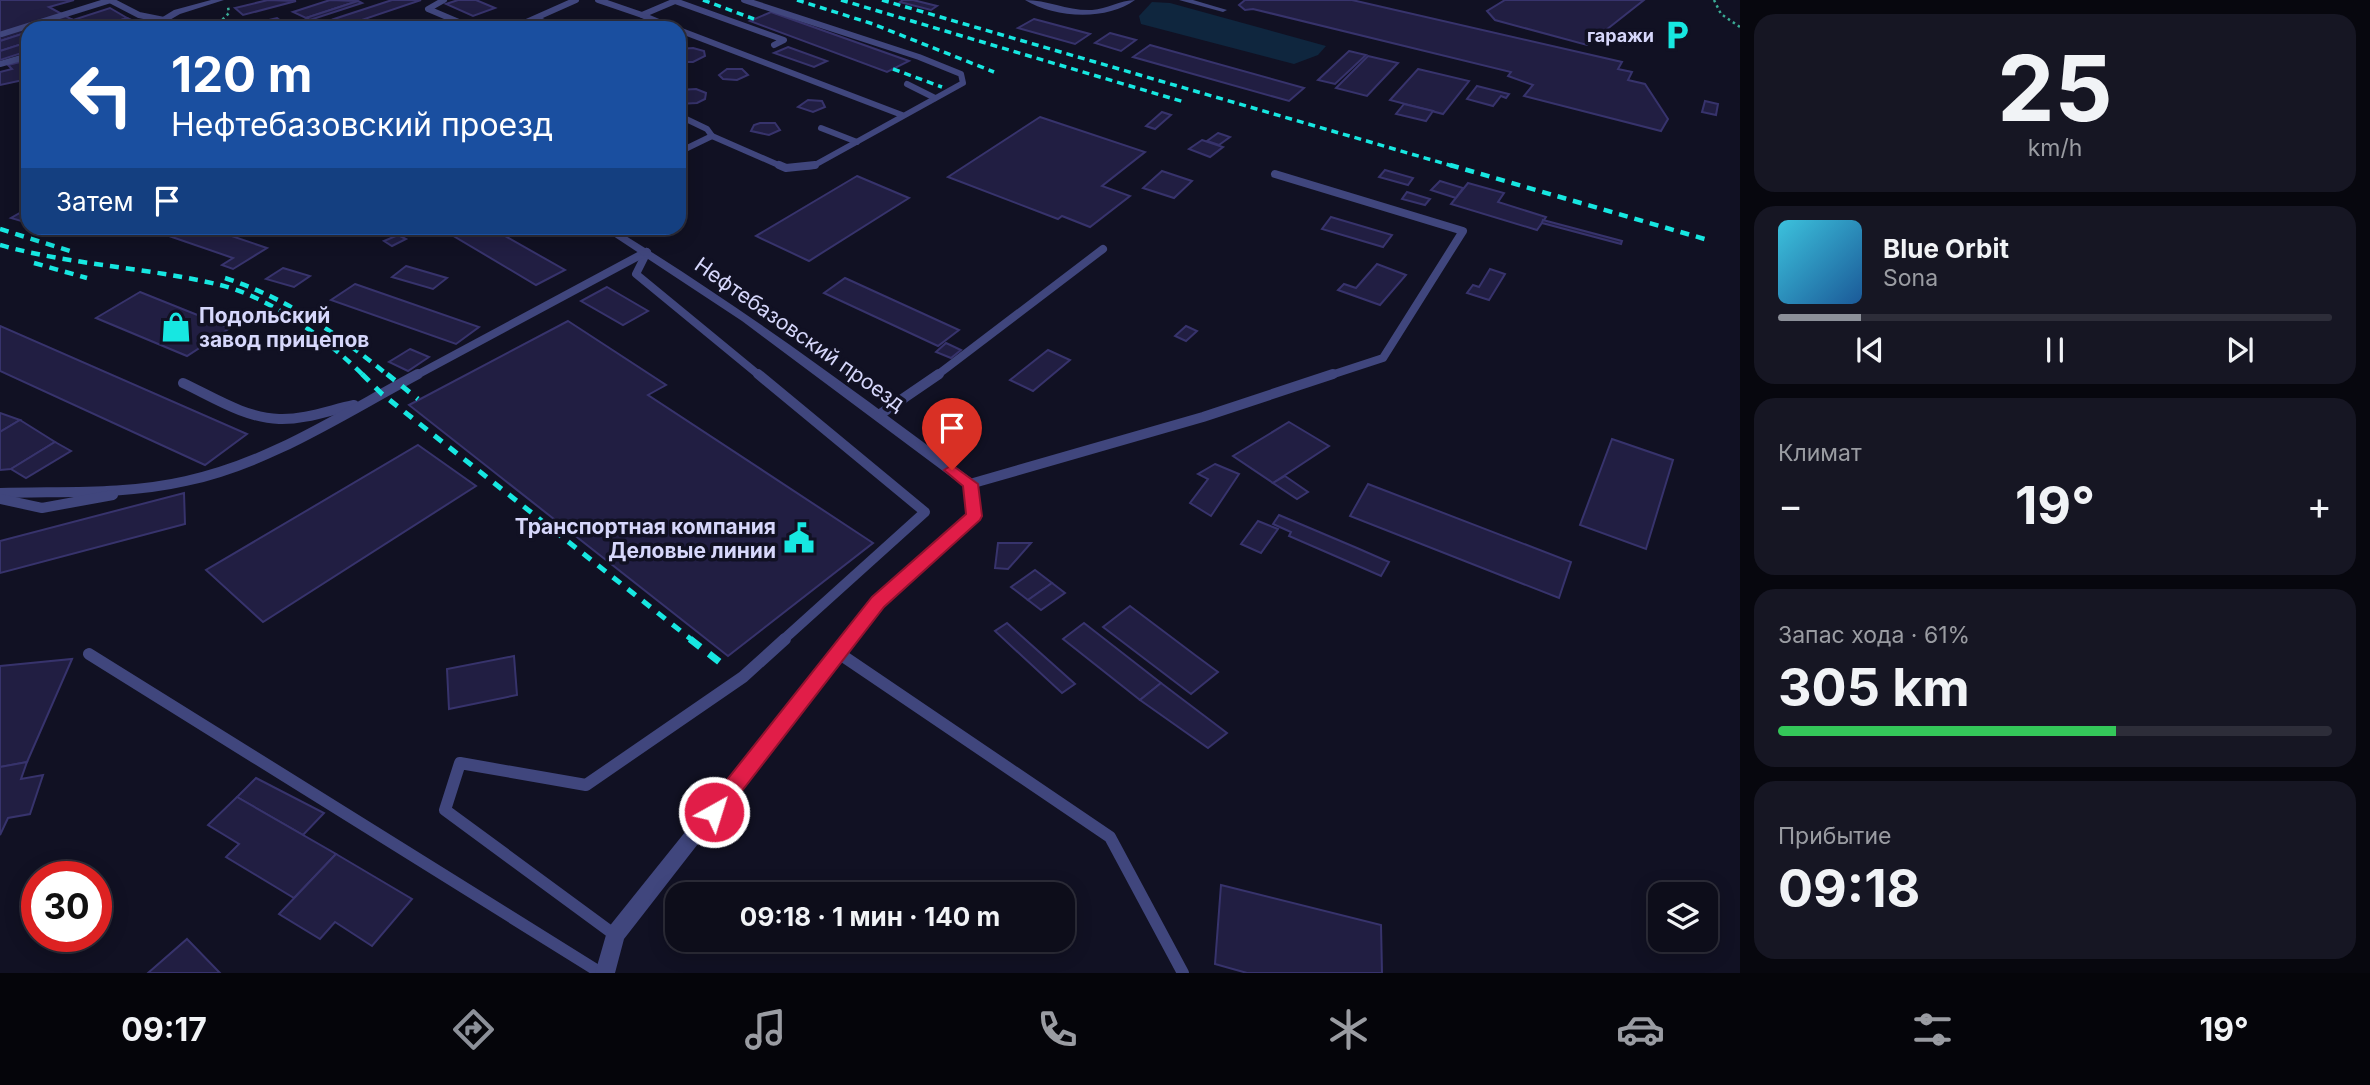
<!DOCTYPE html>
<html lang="ru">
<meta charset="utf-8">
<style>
:root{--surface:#0d0d1a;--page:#161623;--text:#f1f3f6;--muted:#9a9ca2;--line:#2d2d39;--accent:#8c9099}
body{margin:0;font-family:Inter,sans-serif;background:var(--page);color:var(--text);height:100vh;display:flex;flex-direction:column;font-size:26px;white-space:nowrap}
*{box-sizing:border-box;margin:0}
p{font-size:23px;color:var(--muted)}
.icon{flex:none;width:38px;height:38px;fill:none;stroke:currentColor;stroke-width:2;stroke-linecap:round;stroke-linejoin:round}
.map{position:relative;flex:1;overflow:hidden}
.panel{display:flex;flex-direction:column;gap:14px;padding:14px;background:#07070e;width:630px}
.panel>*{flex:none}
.hud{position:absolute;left:21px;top:21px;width:665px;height:214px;border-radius:21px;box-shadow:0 4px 18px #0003,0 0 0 2px var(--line);background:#1a4fa0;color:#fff;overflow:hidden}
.tools{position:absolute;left:1648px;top:882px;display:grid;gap:14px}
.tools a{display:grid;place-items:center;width:70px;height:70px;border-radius:14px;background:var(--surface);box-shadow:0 4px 18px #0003,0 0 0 2px var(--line);font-size:35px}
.speed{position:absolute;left:21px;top:861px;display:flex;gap:14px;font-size:35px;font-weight:700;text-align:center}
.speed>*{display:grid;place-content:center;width:91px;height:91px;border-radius:50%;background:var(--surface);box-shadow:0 4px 18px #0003,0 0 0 2px var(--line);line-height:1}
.speed .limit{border:10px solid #d22;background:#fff;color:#111}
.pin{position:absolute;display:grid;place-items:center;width:60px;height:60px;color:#fff;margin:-72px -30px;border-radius:50% 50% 50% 0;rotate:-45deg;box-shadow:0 0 7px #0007}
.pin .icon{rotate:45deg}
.me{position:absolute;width:77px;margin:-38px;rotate:39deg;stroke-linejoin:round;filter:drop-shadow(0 0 5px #0008)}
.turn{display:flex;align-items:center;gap:24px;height:147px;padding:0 35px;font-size:32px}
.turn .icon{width:91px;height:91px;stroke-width:2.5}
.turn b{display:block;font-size:49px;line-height:60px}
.then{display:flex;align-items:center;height:66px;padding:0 35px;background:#0003;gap:14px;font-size:26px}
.big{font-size:52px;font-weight:700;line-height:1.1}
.panel .tile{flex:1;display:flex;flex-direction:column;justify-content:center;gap:10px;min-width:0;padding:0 24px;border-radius:21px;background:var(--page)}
.panel .dial{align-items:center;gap:0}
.dial b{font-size:91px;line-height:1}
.song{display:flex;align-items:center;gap:21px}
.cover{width:84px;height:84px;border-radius:10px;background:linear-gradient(135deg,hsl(190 70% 55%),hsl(210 70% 35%))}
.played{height:7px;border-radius:4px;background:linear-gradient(90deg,var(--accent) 15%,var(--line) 15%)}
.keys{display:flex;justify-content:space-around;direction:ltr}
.heat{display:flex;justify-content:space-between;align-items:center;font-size:38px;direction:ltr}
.charge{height:10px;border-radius:5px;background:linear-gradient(90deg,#34c759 61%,var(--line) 0)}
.trip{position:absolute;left:665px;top:882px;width:410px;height:70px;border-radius:21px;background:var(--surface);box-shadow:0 4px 18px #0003,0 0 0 2px var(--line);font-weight:700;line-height:70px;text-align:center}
.dock{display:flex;height:112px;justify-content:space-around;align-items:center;background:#05050a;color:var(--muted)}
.dock .icon{width:49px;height:49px}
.dock .on{color:var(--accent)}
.dock b{font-size:32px;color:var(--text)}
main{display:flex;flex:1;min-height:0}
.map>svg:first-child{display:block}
.water{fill:#0f263e}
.building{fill:#211e42;stroke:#37336c;stroke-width:2}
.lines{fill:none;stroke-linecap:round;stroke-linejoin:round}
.path{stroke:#3bab95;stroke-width:2.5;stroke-dasharray:2.5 3.5;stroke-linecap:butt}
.lane-far3{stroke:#40467d;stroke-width:6}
.lane-far2{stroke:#40467d;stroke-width:8}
.lane-far1{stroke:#40467d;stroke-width:10}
.lane{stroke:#40467d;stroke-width:12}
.street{fill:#40467d;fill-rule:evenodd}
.rail-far3{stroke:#17e7e1;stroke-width:3.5;stroke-dasharray:7 5;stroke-linecap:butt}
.rail-far2{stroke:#17e7e1;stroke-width:4.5;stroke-dasharray:9 7;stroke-linecap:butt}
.rail-far1{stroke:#17e7e1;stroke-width:5;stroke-dasharray:10 9;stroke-linecap:butt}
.rail{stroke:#17e7e1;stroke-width:7;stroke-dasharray:13 11;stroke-linecap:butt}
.route{fill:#e11d48;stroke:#92132f;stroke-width:2}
.labels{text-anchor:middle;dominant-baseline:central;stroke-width:7;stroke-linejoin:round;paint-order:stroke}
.far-poi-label{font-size:18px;font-weight:bold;fill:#d6d7fb;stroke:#111123;text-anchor:end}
.poi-label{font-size:21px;font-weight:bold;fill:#d6d7fb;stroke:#111123;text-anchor:start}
.street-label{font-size:21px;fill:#d6d7fb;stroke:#111123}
</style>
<main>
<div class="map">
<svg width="1740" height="973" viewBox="0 0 1740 973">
<rect width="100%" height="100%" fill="#111123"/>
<!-- water -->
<polygon class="water" points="1152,2 1170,3 1326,46 1318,55 1294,64 1141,24 1139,16"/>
<!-- building -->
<g class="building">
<polygon points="0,0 74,0 49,7 71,19 42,28 28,28 28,32 0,41"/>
<polygon points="268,0 296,1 243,15 235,8"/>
<polygon points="330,0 358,1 306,18 293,12"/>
<polygon points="392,0 421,0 347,25 334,19"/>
<polygon points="458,0 476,0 495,8 473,16 446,4"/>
<polygon points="903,0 913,0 937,6 931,10 900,2"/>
<polygon points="1245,0 1352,0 1622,62 1618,69 1632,72 1628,80 1645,84 1668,119 1661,131 1524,96 1533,85 1508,76 1511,72 1253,9 1245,10 1239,5"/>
<polygon points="1505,0 1644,0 1587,45 1495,20 1487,11"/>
<polygon points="358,1 362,3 310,20 306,18"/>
<polygon points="110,8 127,18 97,28 73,20"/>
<polygon points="771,12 909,61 887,72 750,21"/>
<polygon points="127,18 136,22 118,28 108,24"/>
<polygon points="277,18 285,24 267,28 260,22"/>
<polygon points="71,19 83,24 71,28 42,28"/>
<polygon points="1034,19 1090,34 1075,44 1018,28"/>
<polygon points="332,20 344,26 308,28"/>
<polygon points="28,32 28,42 0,51 0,41"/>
<polygon points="1110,33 1136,40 1121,51 1095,43"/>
<polygon points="28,42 28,51 0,60 0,51"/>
<polygon points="1150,45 1304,88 1289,101 1133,57"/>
<polygon points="788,47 827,61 814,67 774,53"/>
<polygon points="693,48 704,51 705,56 693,62 679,62 679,49"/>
<polygon points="1349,51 1366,55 1335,84 1318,80"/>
<polygon points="1368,56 1398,63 1367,96 1336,88"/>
<polygon points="28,60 28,79 0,85 0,72 12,69 8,65"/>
<polygon points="727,69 742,69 748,75 737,80 723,79 719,75"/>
<polygon points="1418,69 1469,81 1443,114 1390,100"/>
<polygon points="1477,86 1509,94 1506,98 1501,96 1493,106 1467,99"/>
<polygon points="696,89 706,93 705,99 697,103 679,104 679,90"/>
<polygon points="808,100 822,101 825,107 813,112 798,107"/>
<polygon points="1705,101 1718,104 1716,115 1702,112"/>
<polygon points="1404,104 1433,111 1426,121 1396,114"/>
<polygon points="1162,112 1171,115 1155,129 1146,126"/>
<polygon points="1040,117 1145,152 1102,186 1130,196 1090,227 1062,216 1058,219 948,177"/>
<polygon points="760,123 775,123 780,130 769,135 751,131 754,125"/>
<polygon points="1218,133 1230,137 1219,145 1207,141"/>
<polygon points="1202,140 1223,147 1210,157 1189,149"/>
<polygon points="1385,170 1413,178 1408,185 1379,177"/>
<polygon points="1162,171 1192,181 1174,198 1143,188"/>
<polygon points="857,176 909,198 809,261 756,236"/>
<polygon points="1440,181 1463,188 1456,198 1431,190"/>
<polygon points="1468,183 1504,193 1498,202 1546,217 1537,230 1451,204"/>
<polygon points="1407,192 1430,199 1425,205 1402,199"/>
<polygon points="27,209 28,223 11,218"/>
<polygon points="1331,217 1392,235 1383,247 1322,229"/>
<polygon points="1543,220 1622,241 1621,244 1542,223"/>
<polygon points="134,228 166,228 153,235 131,229"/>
<polygon points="183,228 208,228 267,248 233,269 222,265 233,258 169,236"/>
<polygon points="440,228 491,228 565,270 536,285"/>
<polygon points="398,235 406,239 392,246 384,241"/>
<polygon points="1377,264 1406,275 1380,305 1338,290 1344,284 1356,288"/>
<polygon points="406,266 447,278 433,289 392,277"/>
<polygon points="283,268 310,276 294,287 266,279"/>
<polygon points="1490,269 1505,274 1489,300 1467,293 1473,285 1479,287"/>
<polygon points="845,278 959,330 938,346 824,293"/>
<polygon points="355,284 479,327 456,344 331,300"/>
<polygon points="607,287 648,311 623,325 581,301"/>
<polygon points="140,292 230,328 187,356 96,318"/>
<polygon points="568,321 666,385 648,395 873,543 728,656 409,405"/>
<polygon points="0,326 247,434 205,465 0,371"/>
<polygon points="1186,326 1197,331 1186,341 1175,336"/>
<polygon points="946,343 961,350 951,358 936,352"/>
<polygon points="410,349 429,357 408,371 389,362"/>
<polygon points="1048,350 1070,360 1033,391 1010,380"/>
<polygon points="0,413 20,420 0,432"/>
<polygon points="20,420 55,442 11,469 0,470 0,432"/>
<polygon points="1289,422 1329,446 1273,483 1233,456"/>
<polygon points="1612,439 1673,460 1646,549 1580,525"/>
<polygon points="55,442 71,451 26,478 11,469"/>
<polygon points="418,445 476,486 263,622 206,570"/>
<polygon points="1215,464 1239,474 1211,516 1190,503 1208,479 1198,474"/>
<polygon points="1285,476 1308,492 1297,499 1273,483"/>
<polygon points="1368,484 1571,562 1559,598 1350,516"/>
<polygon points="184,493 185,524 0,573 0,541"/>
<polygon points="1279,515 1357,548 1389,562 1381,576 1349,562 1289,536 1291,532 1273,524"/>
<polygon points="1258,521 1278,529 1261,553 1241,544"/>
<polygon points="998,543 1031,543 1008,569 995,568"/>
<polygon points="1035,570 1052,583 1028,600 1011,587"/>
<polygon points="1052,583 1065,593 1041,610 1028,600"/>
<polygon points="1130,606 1195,655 1218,672 1191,694 1103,627"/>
<polygon points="1007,623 1075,684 1062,693 995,631"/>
<polygon points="1084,623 1161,683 1140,700 1063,639"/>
<polygon points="514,656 517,695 449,709 447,669"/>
<polygon points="72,659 27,762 0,767 0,666"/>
<polygon points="1161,683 1227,733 1208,748 1140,700"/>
<polygon points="27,762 21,779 43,775 30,814 8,818 0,835 0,767"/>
<polygon points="256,778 324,813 303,835 237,797"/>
<polygon points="237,797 336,854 294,898 226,857 239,844 208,825"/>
<polygon points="336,854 412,899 372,946 335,922 320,939 279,914"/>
<polygon points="1221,885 1381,925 1382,973 1247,973 1215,964"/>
<polygon points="187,939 220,973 148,973"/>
</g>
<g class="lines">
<!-- path -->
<g class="path">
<polyline points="1714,0 1721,14 1740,27"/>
<polyline points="214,28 229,13 228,7"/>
</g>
<!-- lane-far3 -->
<g class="lane-far3">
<polyline points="110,0 139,15 164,20"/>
<polyline points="444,0 428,9 473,28"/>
<polyline points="598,0 642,15 675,1 784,40 774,45"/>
<polyline points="744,0 919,57 961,74 963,83 813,166 803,167"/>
<polyline points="642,15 673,28"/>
<polyline points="537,19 558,28"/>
<polyline points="125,28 157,22"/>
<polyline points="513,28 576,0"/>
<polyline points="679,30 902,115"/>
<polyline points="2,34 111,0"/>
<polyline points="0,64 28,56"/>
<polyline points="907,84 935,98"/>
<polyline points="684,118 707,129 712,136"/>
<polyline points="821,128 857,142"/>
<polyline points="679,152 712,136 783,167"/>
</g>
<!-- lane-far2 -->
<g class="lane-far2">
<polyline points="779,165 786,168 815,165"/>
<polyline points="1275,174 1463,231 1383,358 1328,376"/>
<polyline points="647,252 636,274 760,376"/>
<polyline points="415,376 646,252"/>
<polyline points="936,376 1103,249"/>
</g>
<!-- lane-far1 -->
<g class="lane-far1">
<polyline points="758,374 925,512 783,640"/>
<path d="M183,383C213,397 245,418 279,419C304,420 330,410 354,405"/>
<polyline points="879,415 939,374"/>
<polyline points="970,484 1203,417 1333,374"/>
<path d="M0,493C62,491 125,495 186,481C270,463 343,414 418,374"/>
<polyline points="0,499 42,508 113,495"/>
</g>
<!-- lane -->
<g class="lane">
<polyline points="837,652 1110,837 1183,973"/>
<polyline points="89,654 601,973"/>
<polyline points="615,935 445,810 460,763 586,785 743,677 785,639"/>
</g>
<!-- street -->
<g class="street">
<polygon points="211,0 224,0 180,14 168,21 168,28 160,28 161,18 174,10"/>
<path d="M1025,0C1048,0 1068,11 1092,10C1107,9 1120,0 1135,0C1107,21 1054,18 1025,0Z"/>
<polygon points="1179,0 1193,0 1227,10 1223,12"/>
<path d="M601,228H613C739,305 857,392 975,481L981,516L883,606L624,939L615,973H595L608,928L873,598L967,514L963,486L742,321Z"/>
</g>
<!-- rail-far3 -->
<g class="rail-far3">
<polyline points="703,0 754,19"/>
<polyline points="797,0 873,24 994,72"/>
<polyline points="841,0 1184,102"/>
<polyline points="882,0 1456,167"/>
<polyline points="893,69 942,87"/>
</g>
<!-- rail-far2 -->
<g class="rail-far2">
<polyline points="1450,165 1708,240"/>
<polyline points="0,229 70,251"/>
<path d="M0,245C71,265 144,267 216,284C267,295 327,339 364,376"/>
<polyline points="34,263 87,278"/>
<path d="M225,278C289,299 337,334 389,376"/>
</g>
<!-- rail-far1 -->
<g class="rail-far1">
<polyline points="362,374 382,394 692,640"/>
<polyline points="387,374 418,399"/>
</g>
<!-- rail -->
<polyline class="rail" points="690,639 721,663"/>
</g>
<!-- route -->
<polygon class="route" points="952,465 978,484 982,516 980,520 884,607 721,818 714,821 707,818 704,812 707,805 872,597 966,514 963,486 944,470"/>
<!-- icons -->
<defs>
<g id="parking-bare" transform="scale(2.415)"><path d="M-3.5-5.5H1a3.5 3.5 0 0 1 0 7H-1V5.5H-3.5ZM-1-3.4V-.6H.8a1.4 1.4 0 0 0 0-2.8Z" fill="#17e7e1" stroke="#111123" stroke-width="2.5" paint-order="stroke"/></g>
<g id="shop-bare" transform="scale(2.415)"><path d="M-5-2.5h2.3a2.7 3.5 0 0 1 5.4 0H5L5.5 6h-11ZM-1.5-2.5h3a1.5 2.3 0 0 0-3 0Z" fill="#17e7e1" stroke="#111123" stroke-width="2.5" paint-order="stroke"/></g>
<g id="civic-bare" transform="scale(2.415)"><path d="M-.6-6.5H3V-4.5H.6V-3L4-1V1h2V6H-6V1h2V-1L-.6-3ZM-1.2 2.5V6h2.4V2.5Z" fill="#17e7e1" stroke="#111123" stroke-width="2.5" paint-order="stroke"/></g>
</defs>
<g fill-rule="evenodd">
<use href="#parking-bare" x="1677" y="35"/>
<use href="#shop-bare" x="176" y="327"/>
<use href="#civic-bare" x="799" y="538"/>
</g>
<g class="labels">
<!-- far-poi labels -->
<g class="far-poi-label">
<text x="1654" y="35">гаражи</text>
</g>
<!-- poi labels -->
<g class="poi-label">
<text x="199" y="315">Подольский<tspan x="199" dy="24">завод прицепов</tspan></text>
<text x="776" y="526" text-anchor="end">Транспортная компания<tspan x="776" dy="24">Деловые линии</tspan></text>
</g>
<!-- street labels -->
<g class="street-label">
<text transform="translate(800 334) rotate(35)">Нефтебазовский проезд</text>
</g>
</g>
</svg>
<div class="tools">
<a><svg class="icon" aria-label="layers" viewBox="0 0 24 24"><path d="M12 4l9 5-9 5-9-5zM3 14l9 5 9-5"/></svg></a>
</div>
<div class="speed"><div class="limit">30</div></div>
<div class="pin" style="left:952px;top:470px;background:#d93025"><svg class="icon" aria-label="arrive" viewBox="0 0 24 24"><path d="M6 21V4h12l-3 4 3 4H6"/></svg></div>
<svg class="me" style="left:714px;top:812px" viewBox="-20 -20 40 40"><circle r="17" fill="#e11d48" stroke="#fff" stroke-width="3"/><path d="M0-11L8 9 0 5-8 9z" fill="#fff"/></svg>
<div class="trip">09:18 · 1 мин · 140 m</div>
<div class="hud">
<div class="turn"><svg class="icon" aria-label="left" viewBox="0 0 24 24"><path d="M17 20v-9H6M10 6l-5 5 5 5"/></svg><div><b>120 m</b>Нефтебазовский проезд</div></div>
<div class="then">Затем<svg class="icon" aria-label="arrive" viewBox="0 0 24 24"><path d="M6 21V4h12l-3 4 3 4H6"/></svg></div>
</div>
</div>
<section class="panel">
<div class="tile dial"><b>25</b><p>km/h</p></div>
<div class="tile">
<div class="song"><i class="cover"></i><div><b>Blue Orbit</b><p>Sona</p></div></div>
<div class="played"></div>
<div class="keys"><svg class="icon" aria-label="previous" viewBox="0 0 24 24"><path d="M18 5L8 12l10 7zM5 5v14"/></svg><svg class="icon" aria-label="pause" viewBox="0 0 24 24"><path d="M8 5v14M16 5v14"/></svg><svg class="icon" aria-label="next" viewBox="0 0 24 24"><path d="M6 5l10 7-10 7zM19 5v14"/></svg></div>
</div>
<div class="tile"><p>Климат</p>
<div class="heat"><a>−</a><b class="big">19°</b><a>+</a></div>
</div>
<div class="tile"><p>Запас хода · 61%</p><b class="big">305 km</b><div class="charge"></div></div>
<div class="tile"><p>Прибытие</p><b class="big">09:18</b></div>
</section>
</main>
<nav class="dock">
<b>09:17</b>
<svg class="icon on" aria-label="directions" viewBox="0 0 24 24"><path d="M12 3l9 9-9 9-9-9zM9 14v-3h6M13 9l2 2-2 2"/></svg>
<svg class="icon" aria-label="music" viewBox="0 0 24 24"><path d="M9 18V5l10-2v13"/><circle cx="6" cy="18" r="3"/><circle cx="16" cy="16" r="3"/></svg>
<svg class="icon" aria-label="phone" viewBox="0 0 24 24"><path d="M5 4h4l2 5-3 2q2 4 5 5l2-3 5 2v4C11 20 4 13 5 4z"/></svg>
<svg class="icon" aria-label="climate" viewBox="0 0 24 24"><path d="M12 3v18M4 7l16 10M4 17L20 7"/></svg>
<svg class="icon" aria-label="car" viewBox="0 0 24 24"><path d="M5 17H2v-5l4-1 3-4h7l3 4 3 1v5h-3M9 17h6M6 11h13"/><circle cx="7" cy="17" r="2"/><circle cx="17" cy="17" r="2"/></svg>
<svg class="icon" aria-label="filters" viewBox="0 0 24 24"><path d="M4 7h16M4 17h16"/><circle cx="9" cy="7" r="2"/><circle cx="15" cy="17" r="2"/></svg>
<b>19°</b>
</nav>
